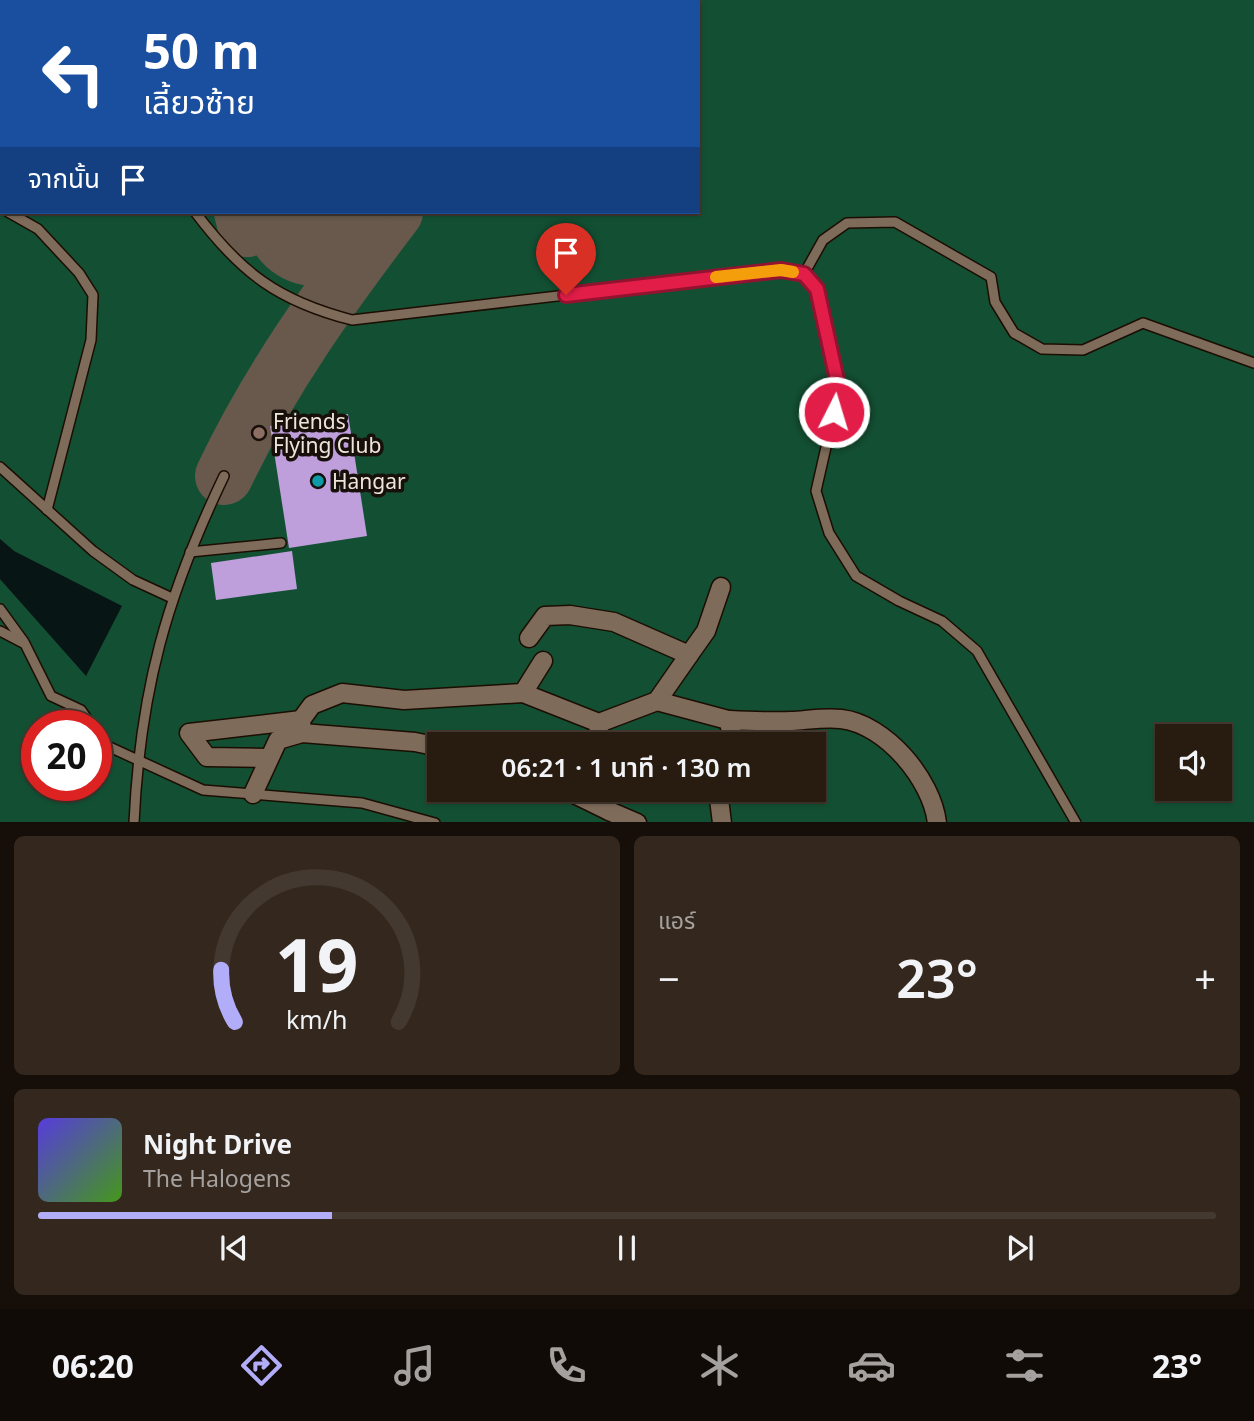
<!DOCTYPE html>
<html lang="th">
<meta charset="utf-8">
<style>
:root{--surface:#281b10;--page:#34281e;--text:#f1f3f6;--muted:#a5a19f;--line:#443930;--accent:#b2adf9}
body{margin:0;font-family:"Noto Sans","Noto Sans Thai",sans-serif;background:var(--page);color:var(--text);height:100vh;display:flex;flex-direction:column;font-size:26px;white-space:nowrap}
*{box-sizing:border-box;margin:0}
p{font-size:23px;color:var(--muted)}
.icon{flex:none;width:38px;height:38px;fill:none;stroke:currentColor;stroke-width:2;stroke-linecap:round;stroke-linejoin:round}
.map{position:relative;height:822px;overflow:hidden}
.side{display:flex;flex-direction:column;gap:14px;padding:14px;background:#160f09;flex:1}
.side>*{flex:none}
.hud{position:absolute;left:0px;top:0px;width:700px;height:214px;box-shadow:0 2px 5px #0004,0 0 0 2px var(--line);background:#1a4fa0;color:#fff;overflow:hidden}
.buttons{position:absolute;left:1155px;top:724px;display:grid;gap:14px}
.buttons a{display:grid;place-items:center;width:77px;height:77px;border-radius:0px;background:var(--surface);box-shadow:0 2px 5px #0004,0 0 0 2px var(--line);font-size:35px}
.speed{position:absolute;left:21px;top:710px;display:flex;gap:14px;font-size:35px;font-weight:700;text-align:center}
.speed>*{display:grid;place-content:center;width:91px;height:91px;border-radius:50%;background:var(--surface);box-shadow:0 2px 5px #0004,0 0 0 2px var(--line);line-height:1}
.speed .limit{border:10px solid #d22;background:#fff;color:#111}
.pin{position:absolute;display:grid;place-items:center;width:60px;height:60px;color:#fff;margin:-72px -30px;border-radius:50% 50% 50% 0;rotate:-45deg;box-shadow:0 0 7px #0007}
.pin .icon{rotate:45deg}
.me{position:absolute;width:77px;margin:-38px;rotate:5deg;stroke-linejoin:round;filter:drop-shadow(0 0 5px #0008)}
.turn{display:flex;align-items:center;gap:24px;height:147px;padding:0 28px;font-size:32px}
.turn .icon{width:91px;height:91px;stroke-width:2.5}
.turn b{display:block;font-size:49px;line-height:60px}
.then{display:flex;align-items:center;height:66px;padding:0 28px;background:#0003;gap:14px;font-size:26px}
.big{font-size:52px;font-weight:600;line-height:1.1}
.side .tile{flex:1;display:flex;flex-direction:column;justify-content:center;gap:10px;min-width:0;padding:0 24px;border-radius:10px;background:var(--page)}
.side .dial{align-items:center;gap:0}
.dial svg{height:182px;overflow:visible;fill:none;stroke:var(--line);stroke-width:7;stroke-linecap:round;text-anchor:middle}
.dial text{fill:var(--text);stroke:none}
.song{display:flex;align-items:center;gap:21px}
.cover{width:84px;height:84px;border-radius:10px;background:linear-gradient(135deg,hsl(250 70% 55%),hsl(100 70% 35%))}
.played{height:7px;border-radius:4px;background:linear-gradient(90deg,var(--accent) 25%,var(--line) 25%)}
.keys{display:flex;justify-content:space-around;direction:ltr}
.heat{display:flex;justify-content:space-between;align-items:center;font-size:38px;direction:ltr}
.side .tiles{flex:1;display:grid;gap:14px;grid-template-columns:1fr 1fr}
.tile:last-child{grid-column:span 2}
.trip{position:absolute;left:427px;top:732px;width:399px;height:70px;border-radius:0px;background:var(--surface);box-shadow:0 2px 5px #0004,0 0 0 2px var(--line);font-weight:600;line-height:70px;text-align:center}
.tabs{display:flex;height:112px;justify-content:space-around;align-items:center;background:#100b06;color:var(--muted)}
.tabs .icon{width:49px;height:49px}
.tabs .on{color:var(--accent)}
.tabs b{font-size:32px;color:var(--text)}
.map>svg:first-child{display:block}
.built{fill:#412b17}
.green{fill:#135033;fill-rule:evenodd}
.water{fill:#081515}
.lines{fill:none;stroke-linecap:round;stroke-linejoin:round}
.taxiway{stroke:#68594c;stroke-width:58}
.runway{stroke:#68594c;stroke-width:142}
.building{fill:#be9edb}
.service-casing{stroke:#1c0d02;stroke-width:12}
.minor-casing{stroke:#1c0d02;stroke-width:21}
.service{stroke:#7e6b5a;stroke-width:9}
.minor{stroke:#7e6b5a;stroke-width:18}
.route-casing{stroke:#92132f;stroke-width:18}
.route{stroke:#e11d48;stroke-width:12}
.slow{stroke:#f59e0b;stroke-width:12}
.education-dot{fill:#8d6e63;stroke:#170f09;stroke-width:2.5}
.culture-dot{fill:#0f9aa8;stroke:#170f09;stroke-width:2.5}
.labels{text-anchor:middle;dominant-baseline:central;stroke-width:7;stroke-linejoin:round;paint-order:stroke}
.poi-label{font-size:21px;fill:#f0e5db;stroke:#170f09;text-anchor:start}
</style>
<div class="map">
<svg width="1254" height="823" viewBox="0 0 1254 823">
<rect width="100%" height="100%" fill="#352415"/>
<!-- built -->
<polygon class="built" points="217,212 274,212 277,219 228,239"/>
<!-- green -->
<g class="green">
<polygon points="0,0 186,0 187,2 2,2 2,82"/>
<path d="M261,0H1254V822H0V579L87,676L14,551L0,539V180L2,212H217L229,239L277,219L274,212L285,232L333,212H698V2ZM37,726H96V786H37ZM1167,737H1220V789H1167ZM439,744H814V789H439Z"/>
</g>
<!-- water -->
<polygon class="water" points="0,539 14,551 122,606 86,676 0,579"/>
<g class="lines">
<!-- taxiway -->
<g class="taxiway">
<polyline points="387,0 388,2"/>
<polyline points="243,212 247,228"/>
<polyline points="316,219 328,246"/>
<path d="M224,476C270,379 330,296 394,212"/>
</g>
<!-- runway -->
<g class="runway">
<polyline points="224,0 225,2"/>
<polyline points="314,212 315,215"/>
</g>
</g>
<!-- building -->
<g class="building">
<polygon points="348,414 367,536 289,548 270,426"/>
<polygon points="292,551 297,589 216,600 211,563"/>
</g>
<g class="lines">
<!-- service casing -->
<g class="service-casing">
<g id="service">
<polyline points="40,0 41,2"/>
<polyline points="600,2 602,0"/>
<polyline points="0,207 2,208"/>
<polyline points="8,212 38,229 79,273 93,295 91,340 47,510"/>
<path d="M195,212C241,273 278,301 352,320L781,270L804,274L817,289L837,380L834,412L816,491L829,533L856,576L899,601L942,621L977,651L1076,823"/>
<polyline points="804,274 823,240 847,223 895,222 991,277 995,302 1014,333 1042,349 1083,350 1143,323 1254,363"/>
<polyline points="0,467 93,551 133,580 172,598"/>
<polyline points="190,552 281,543"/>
<polyline points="0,609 24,642"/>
<polyline points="0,631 25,644 51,696 81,710 92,726"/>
<polyline points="96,733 103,744 203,790 362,803 435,823"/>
<path d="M134,823C140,690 167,595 224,476"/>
</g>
</g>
<!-- minor casing -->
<g class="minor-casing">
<g id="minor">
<polyline points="689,655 706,631 721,587"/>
<polyline points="523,693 599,723 657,701 689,655 614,622 570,615 545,616 529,638"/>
<polyline points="657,701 728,720 735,744"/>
<polyline points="301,720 312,705 342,693 404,700 523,693 543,661"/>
<path d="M728,720C750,721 771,722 792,721C808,720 825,717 841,719C886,724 932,780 937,823"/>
<polyline points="598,744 599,723"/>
<polyline points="268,758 207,757 189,733 301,720 302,733 415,742 439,747"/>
<polyline points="564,789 609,811 599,789"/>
<polyline points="253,794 278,740 302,733"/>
<polyline points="609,811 637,823"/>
<polyline points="722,823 719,799 723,789"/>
</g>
</g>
<!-- service -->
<use href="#service" class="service"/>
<!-- minor -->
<use href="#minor" class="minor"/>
</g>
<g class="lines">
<!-- route casing -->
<g class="route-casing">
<polyline id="route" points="566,295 781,270 804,274 817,289 837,380 834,412"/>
</g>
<!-- route -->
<use href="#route" class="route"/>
<!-- slow -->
<polyline class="slow" points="716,277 781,270 793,272"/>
</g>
<!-- markers -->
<circle class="education-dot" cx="259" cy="433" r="7"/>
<circle class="culture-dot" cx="318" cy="481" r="7"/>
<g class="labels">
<!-- poi labels -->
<g class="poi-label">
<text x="273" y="421">Friends<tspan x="273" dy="24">Flying Club</tspan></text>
<text x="332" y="481">Hangar</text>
</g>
</g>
</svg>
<div class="buttons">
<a><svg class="icon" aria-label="sound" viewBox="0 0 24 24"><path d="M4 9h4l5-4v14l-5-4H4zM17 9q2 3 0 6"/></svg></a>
</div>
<div class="speed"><div class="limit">20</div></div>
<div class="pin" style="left:566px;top:295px;background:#d93025"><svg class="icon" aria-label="arrive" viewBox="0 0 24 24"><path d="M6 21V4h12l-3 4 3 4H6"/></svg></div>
<svg class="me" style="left:834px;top:412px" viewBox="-20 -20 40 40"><circle r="17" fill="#e11d48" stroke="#fff" stroke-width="3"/><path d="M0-11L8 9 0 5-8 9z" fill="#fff"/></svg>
<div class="trip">06:21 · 1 นาที · 130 m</div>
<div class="hud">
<div class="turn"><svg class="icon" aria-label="left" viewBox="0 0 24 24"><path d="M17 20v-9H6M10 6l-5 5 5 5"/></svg><div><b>50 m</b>เลี้ยวซ้าย</div></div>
<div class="then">จากนั้น<svg class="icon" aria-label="arrive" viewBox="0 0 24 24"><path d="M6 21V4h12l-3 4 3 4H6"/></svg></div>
</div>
</div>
<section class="side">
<div class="tiles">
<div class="tile dial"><svg viewBox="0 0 100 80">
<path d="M14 69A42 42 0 1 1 86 69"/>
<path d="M14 69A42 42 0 0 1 8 46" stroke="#b2adf9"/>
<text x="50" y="56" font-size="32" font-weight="700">19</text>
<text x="50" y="72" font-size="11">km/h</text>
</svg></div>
<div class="tile"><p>แอร์</p>
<div class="heat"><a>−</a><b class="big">23°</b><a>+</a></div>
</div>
<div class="tile">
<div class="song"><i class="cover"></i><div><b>Night Drive</b><p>The Halogens</p></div></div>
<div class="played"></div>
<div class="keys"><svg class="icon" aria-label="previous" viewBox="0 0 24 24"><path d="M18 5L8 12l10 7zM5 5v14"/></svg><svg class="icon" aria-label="pause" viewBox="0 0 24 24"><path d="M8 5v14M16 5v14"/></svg><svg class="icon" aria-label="next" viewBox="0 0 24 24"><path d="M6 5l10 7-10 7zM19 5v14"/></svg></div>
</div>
</div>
</section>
<nav class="tabs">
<b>06:20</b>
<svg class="icon on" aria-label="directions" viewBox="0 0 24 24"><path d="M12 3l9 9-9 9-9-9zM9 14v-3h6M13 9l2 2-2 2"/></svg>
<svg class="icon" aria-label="music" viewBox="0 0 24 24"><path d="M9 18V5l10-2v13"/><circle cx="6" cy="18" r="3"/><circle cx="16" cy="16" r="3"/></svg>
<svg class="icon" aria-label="phone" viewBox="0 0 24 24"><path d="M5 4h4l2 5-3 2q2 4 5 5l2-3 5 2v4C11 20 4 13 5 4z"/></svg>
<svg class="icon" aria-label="climate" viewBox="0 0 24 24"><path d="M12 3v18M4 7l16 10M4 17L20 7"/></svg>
<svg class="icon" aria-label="car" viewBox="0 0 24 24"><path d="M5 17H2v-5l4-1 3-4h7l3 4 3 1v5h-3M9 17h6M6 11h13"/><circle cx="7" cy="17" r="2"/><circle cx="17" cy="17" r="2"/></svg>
<svg class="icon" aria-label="filters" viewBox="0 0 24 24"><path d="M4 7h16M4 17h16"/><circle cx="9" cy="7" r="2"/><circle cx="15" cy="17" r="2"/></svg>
<b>23°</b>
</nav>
